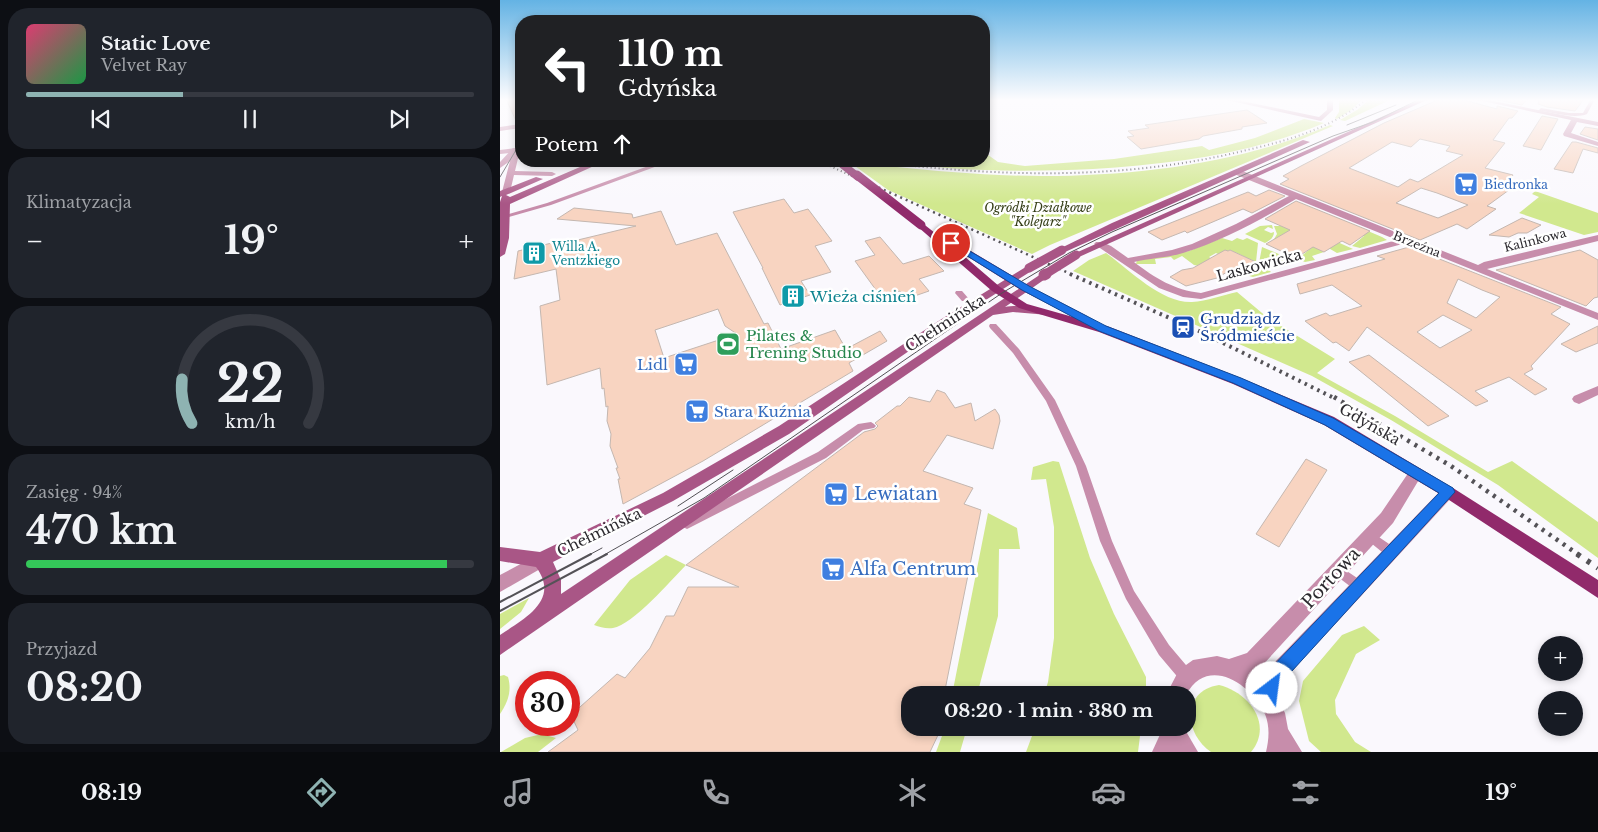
<!DOCTYPE html>
<html lang="pl">
<meta charset="utf-8">
<style>
:root{--surface:#171b24;--page:#20242c;--text:#f1f3f6;--muted:#9ea1a6;--line:#363941;--accent:#8eb3b2}
body{margin:0;font-family:"Libre Baskerville",serif;background:var(--page);color:var(--text);height:100vh;display:flex;flex-direction:column;font-size:19px;white-space:nowrap}
*{box-sizing:border-box;margin:0}
p{font-size:16px;color:var(--muted)}
.icon{flex:none;width:28px;height:28px;fill:none;stroke:currentColor;stroke-width:2;stroke-linecap:round;stroke-linejoin:round}
.map{position:relative;flex:1;overflow:hidden}
.drawer{display:flex;flex-direction:column;gap:8px;padding:8px;background:#0d0f14;width:500px}
.drawer>*{flex:none}
.banner{position:absolute;left:15px;top:15px;width:475px;height:152px;border-radius:20px;box-shadow:0 2px 8px #0003;background:#202124;color:#fff;overflow:hidden}
.controls{position:absolute;left:1038px;top:636px;display:grid;gap:10px}
.controls a{display:grid;place-items:center;width:45px;height:45px;border-radius:50%;background:var(--surface);box-shadow:0 2px 8px #0003;font-size:25px}
.speed{position:absolute;left:15px;top:671px;display:flex;gap:10px;font-size:25px;font-weight:700;text-align:center}
.speed>*{display:grid;place-content:center;width:65px;height:65px;border-radius:50%;background:var(--surface);box-shadow:0 2px 8px #0003;line-height:1}
.speed .limit{border:8px solid #d22;background:#fff;color:#111}
.pin{position:absolute;display:grid;place-items:center;width:42px;height:42px;color:#fff;margin:-21px;border:2px solid #fff;border-radius:50%;box-shadow:0 1px 5px #0007}
.me{position:absolute;width:55px;margin:-28px;rotate:30deg;stroke-linejoin:round;filter:drop-shadow(0 0 4px #0008)}
.turn{display:flex;align-items:center;gap:18px;height:105px;padding:0 20px;font-size:22px}
.turn .icon{width:65px;height:65px;stroke-width:2.5}
.turn b{display:block;font-size:35px;line-height:42px}
.then{display:flex;align-items:center;height:48px;padding:0 20px;background:#0003;gap:10px;font-size:19px}
.big{font-size:38px;font-weight:700;line-height:1.1}
.drawer .card{flex:1;display:flex;flex-direction:column;justify-content:center;gap:8px;min-width:0;padding:0 18px;border-radius:20px;background:var(--page)}
.drawer .dial{align-items:center;gap:0}
.dial svg{height:130px;overflow:visible;fill:none;stroke:var(--line);stroke-width:7;stroke-linecap:round;text-anchor:middle}
.dial text{fill:var(--text);stroke:none}
.song{display:flex;align-items:center;gap:15px}
.cover{width:60px;height:60px;border-radius:8px;background:linear-gradient(135deg,hsl(340 70% 55%),hsl(140 70% 35%))}
.played{height:5px;border-radius:2px;background:linear-gradient(90deg,var(--accent) 35%,var(--line) 35%)}
.keys{display:flex;justify-content:space-around;direction:ltr}
.heat{display:flex;justify-content:space-between;align-items:center;font-size:28px;direction:ltr}
.charge{height:8px;border-radius:4px;background:linear-gradient(90deg,#34c759 94%,var(--line) 0)}
.trip{position:absolute;left:401px;top:686px;width:295px;height:50px;border-radius:20px;background:var(--surface);box-shadow:0 2px 8px #0003;font-weight:700;line-height:50px;text-align:center}
.menu{display:flex;height:80px;justify-content:space-around;align-items:center;background:#090b0e;color:var(--muted)}
.menu .icon{width:35px;height:35px}
.menu .selected{color:var(--accent)}
.menu b{font-size:22px;color:var(--text)}
main{display:flex;flex:1;min-height:0}
.map>svg:first-child{display:block}
.green{fill:#d1e88e}
.building{fill:#f8d4c1;stroke:#c4b7b0;fill-rule:evenodd}
.lines{fill:none;stroke-linecap:round;stroke-linejoin:round}
.service{fill:#c78dab;fill-rule:evenodd}
.minor{fill:#c78dab;fill-rule:evenodd}
.tertiary{fill:#c78dab;fill-rule:evenodd}
.secondary{fill:#a95686;fill-rule:evenodd}
.primary{fill:#912a6b;fill-rule:evenodd}
.tram-far1{stroke:#545257;stroke-width:1}
.tram{stroke:#545257;stroke-width:2}
.rail-far4{stroke:#545257;stroke-width:2;stroke-dasharray:1 3;stroke-linecap:butt}
.rail-far3{stroke:#545257;stroke-width:2.5;stroke-dasharray:2 4;stroke-linecap:butt}
.rail-far2{stroke:#545257;stroke-width:4;stroke-dasharray:2.5 4.5;stroke-linecap:butt}
.rail-far1{stroke:#545257;stroke-width:4.5;stroke-dasharray:3 5.5;stroke-linecap:butt}
.rail{stroke:#545257;stroke-width:5.5;stroke-dasharray:4 8;stroke-linecap:butt}
.secondary-bridge-far1{stroke:#a95686;stroke-width:9}
.secondary-bridge{stroke:#a95686;stroke-width:11}
.primary-bridge-far1{stroke:#912a6b;stroke-width:8}
.primary-bridge{stroke:#912a6b;stroke-width:9}
.route{fill:#1a73e8;stroke:#114b97}
.labels{text-anchor:middle;dominant-baseline:central;stroke-width:5;stroke-linejoin:round;paint-order:stroke}
.far-shop-label{font-size:12px;fill:#366cbe;stroke:#fff;text-anchor:start}
.far-park-label{font-size:12px;font-style:italic;fill:#343d16;stroke:#fff}
.far-street-label{font-size:12px;fill:#2c2a2f;stroke:#fff}
.far-culture-label{font-size:12px;fill:#0d838f;stroke:#fff;text-anchor:start}
.street-label{font-size:15px;fill:#2c2a2f;stroke:#fff}
.culture-label{font-size:15px;fill:#0d838f;stroke:#fff;text-anchor:start}
.transit-label{font-size:15px;fill:#164399;stroke:#fff;text-anchor:start}
.leisure-label{font-size:15px;fill:#27864d;stroke:#fff;text-anchor:start}
.shop-label{font-size:15px;fill:#366cbe;stroke:#fff;text-anchor:end}
.near-shop-label{font-size:18px;fill:#366cbe;stroke:#fff;text-anchor:start}
.near-street-label{font-size:18px;fill:#2c2a2f;stroke:#fff}
</style>
<main>
<section class="drawer">
<div class="card">
<div class="song"><i class="cover"></i><div><b>Static Love</b><p>Velvet Ray</p></div></div>
<div class="played"></div>
<div class="keys"><svg class="icon" aria-label="previous" viewBox="0 0 24 24"><path d="M18 5L8 12l10 7zM5 5v14"/></svg><svg class="icon" aria-label="pause" viewBox="0 0 24 24"><path d="M8 5v14M16 5v14"/></svg><svg class="icon" aria-label="next" viewBox="0 0 24 24"><path d="M6 5l10 7-10 7zM19 5v14"/></svg></div>
</div>
<div class="card"><p>Klimatyzacja</p>
<div class="heat"><a>−</a><b class="big">19°</b><a>+</a></div>
</div>
<div class="card dial"><svg viewBox="0 0 100 80">
<path d="M14 69A42 42 0 1 1 86 69"/>
<path d="M14 69A42 42 0 0 1 8 42" stroke="#8eb3b2"/>
<text x="50" y="56" font-size="32" font-weight="700">22</text>
<text x="50" y="72" font-size="11">km/h</text>
</svg></div>
<div class="card"><p>Zasięg · 94%</p><b class="big">470 km</b><div class="charge"></div></div>
<div class="card"><p>Przyjazd</p><b class="big">08:20</b></div>
</section>
<div class="map">
<svg width="1098" height="752" viewBox="0 0 1098 752">
<rect width="100%" height="100%" fill="#faf8fd"/>
<!-- green -->
<g class="green">
<polygon points="839,99 863,99 851,110 837,119 835,118 839,112"/>
<polygon points="870,99 892,99 845,121 840,120 857,110"/>
<path d="M804,119L824,123C751,154 672,164 593,169C525,172 456,172 388,161H484V152L498,162L525,166L614,159L702,146L709,150L755,138Z"/>
<path d="M830,125L833,126L550,245L532,254L388,190L348,161C365,161 380,165 397,167C424,170 452,172 480,174C593,181 726,170 830,125Z"/>
<polygon points="1035,191 1098,213 1098,232 1084,235 1019,213 1039,197 1032,194"/>
<polygon points="835,217 882,237 887,240 860,248 852,246 864,236 836,224"/>
<path d="M772,225L773,229L768,227L764,230L771,233L774,232C774,238 769,241 765,243L745,234L760,226Z"/>
<polygon points="774,226 802,226 853,249 837,253 825,246 820,250 824,252 812,256 815,260 805,262 798,259 811,248 784,236 773,241 777,234"/>
<polygon points="722,238 732,241 737,238 743,240 747,238 758,243 756,262 730,250 720,255 716,253 709,257 724,266 717,270 694,265 682,256 674,260 671,257 655,259 656,264 636,264 637,260 689,251"/>
<polygon points="762,247 793,260 767,268 771,272 753,277 742,274 759,263"/>
<path d="M606,253C630,270 661,303 692,302C707,301 723,295 737,292L768,318L835,359L817,373L895,416L988,472L1012,461L1098,522V558L998,485L891,420L812,376L573,271L589,260Z"/>
<polygon points="553,461 559,462 590,558 614,614 646,677 646,695 544,695 548,682 554,638 554,527 546,479 531,480 533,467"/>
<polygon points="488,513 517,528 520,549 499,549 498,616 477,695 452,695"/>
<path d="M166,555L186,565C171,580 133,625 113,628C106,629 100,627 94,625L130,580Z"/>
<polygon points="29,598 21,612 0,629 0,614"/>
<polygon points="864,626 880,640 856,654 835,700 836,714 855,742 871,752 821,752 809,741 799,701 803,681 842,635"/>
<path d="M4,675L8,677C12,691 8,702 0,714V676Z"/>
<path d="M719,685C748,692 774,724 751,752H711C684,734 681,691 719,685Z"/>
<polygon points="445,728 467,728 460,752 436,752"/>
<polygon points="535,728 641,728 638,752 526,752"/>
<polygon points="42,734 56,738 38,752 1,752 25,738"/>
</g>
<!-- building -->
<g class="building">
<polygon points="6,99 21,99 21,122 17,123"/>
<path d="M940,99H960L997,109V106L1018,111L1012,118H1009L993,140L1005,143L985,168L1013,175L1004,188L1009,190L987,206L996,209L967,229L957,224L920,240L780,184L789,179L783,176L801,166L884,123ZM920,139L950,146L946,151L963,155L918,182L910,179L898,187L849,168L892,142L911,147ZM921,188L937,193L968,205L938,218L896,203Z"/>
<polygon points="998,99 1027,99 1022,105 998,100"/>
<polygon points="1039,99 1084,99 1075,111 1047,107 1038,104"/>
<polygon points="747,110 767,123 742,127 742,129 703,136 699,139 641,149 627,137 634,136 628,131 649,128 645,125"/>
<polygon points="1042,116 1058,119 1041,150 1023,146"/>
<polygon points="1085,127 1098,129 1098,140 1080,134"/>
<polygon points="1072,142 1076,142 1098,148 1098,153 1083,149 1073,173 1054,169"/>
<polygon points="769,190 785,196 752,213 743,209 687,233 685,231 662,240 648,232 748,192 756,196"/>
<polygon points="284,199 294,213 308,209 332,241 315,246 331,272 301,281 310,295 280,305 262,268 263,268 233,212"/>
<polygon points="796,201 870,231 850,245 842,241 824,252 813,247 796,258 766,244 790,230 765,219"/>
<path d="M74,208L132,214L133,218L161,211L176,245L217,233L264,324L268,323L281,349L335,330L346,349L380,331L387,341L349,363L353,371L203,461L123,504L118,479H120L116,468H118L110,446L111,434L107,421L108,406L106,407L104,388L102,389L100,368L47,385L40,306L60,300L56,269L14,279L18,251L56,242L57,245L136,226L57,219ZM218,309L225,326L237,334L164,358L155,330Z"/>
<polygon points="1022,218 1041,225 1027,233 1018,233 1009,237 989,235"/>
<polygon points="380,237 403,264 429,256 444,271 419,279 429,291 406,299 400,291 381,297 355,261 375,255 365,241"/>
<path d="M909,247L1061,307L1051,314L1070,324L1031,366L1033,369L1024,374L1047,389L1035,395L1009,377L975,391L988,401L976,406L867,327L849,351L836,342L833,343L805,321L826,313L830,316L862,306L832,285L800,294L797,284L885,259L877,256ZM958,279L982,290L1000,297L976,318L947,303ZM943,315L972,330L940,348L917,332Z"/>
<polygon points="725,250 728,251 730,250 756,262 739,273 732,269 717,278 686,286 670,277 682,270 693,268"/>
<polygon points="1080,250 1098,260 1098,297 1094,298 1086,306 996,270"/>
<polygon points="1098,326 1098,343 1076,352 1061,344"/>
<polygon points="869,355 941,410 949,416 928,426 849,362"/>
<polygon points="437,390 445,393 455,408 471,403 475,421 495,409 499,415 500,421 493,449 447,435 423,471 473,488 464,504 481,510 444,695 410,695 410,728 437,728 436,734 438,735 430,752 48,752 78,730 71,715 117,674 125,678 150,648 166,616 174,616 188,587 239,587 186,565 364,432 375,429 378,426 375,423 397,406 400,406 409,397 430,402"/>
<polygon points="806,459 827,470 779,547 756,534"/>
</g>
<g class="lines">
<!-- service -->
<g class="service">
<path d="M1091,99H1095L1087,114C1074,119 1056,113 1042,111L1039,113L1037,112L1041,108L1069,113H1083Z"/>
<polygon points="162,161 171,161 51,205 5,218 2,216 47,203"/>
<polygon points="456,291 462,291 469,299 468,301 462,301 455,293"/>
<polygon points="490,324 496,324 519,349 555,400 586,466 612,541 634,591 669,645 691,671 693,676 691,681 686,683 681,681 659,655 626,599 600,541 576,466 546,401 513,353 490,328 489,326"/>
<polygon points="371,422 374,424 376,426 374,428 363,430 326,458 191,527 187,529 183,527 181,524 183,521 318,452 358,424"/>
<polygon points="870,531 895,548 897,552 895,556 891,557 887,556 866,539 864,536 866,533"/>
<polygon points="838,565 863,582 865,586 863,590 859,592 855,590 834,574 832,570 834,566"/>
</g>
<!-- minor -->
<g class="minor">
<polygon points="722,99 732,99 819,117 827,110 827,99 833,99 833,110 821,121"/>
<polygon points="973,99 983,99 1098,122 1098,126 1077,122 1071,133 1098,142 1098,146 1064,136 1063,134 1071,120"/>
<polygon points="21,124 21,128 0,131 0,127"/>
<polygon points="16,148 19,148 19,152 0,154 0,150"/>
<path d="M734,170H740L978,265L984,262L1098,235V241L987,269L1098,313V320L906,243L701,299L683,297L659,288L594,244L596,242H602L611,246L628,258L672,250L692,244L736,224L789,196L734,174ZM796,199L897,240L701,293C674,290 655,278 634,262C650,258 667,258 683,253C723,241 760,220 796,199Z"/>
<polygon points="1098,386 1098,395 1079,404 1074,402 1072,399 1074,396"/>
<path d="M916,467L921,469L923,473L893,523L760,668L752,671L764,680L767,670L943,488L948,486L953,488L956,492L953,496L782,682L778,700L785,713L788,729L802,752H766C769,739 770,727 765,714C751,683 707,655 686,695H666L679,670L693,660L717,656L729,659L747,653L881,513L911,469Z"/>
<polygon points="41,553 47,555 49,560 47,565 0,592 0,575"/>
<polygon points="663,728 684,728 698,752 652,752"/>
</g>
<!-- tertiary -->
<polygon class="tertiary" points="13,148 20,150 15,171 52,172 56,174 52,176 14,175 10,192 3,194 2,192 10,161 0,168 0,162"/>
<!-- secondary -->
<g class="secondary">
<polygon points="922,99 929,99 579,257 576,258 571,255"/>
<polygon points="803,140 810,142 565,252 559,252 557,250 612,223"/>
<polygon points="94,161 105,161 10,204 9,238 5,254 0,257 0,202 2,196 0,197 0,191 36,177 43,179 6,195 10,197"/>
<path d="M529,265L534,268L533,270L448,324L289,434L173,501L53,562L61,580V594L544,272L548,273L549,275L548,277L505,307C515,305 542,306 550,313L548,315L513,312L493,315L0,655V635C24,619 61,600 36,567L0,561V547L40,552L163,493L279,426L440,320Z"/>
</g>
<!-- primary -->
<path class="primary" d="M421,222L449,244L456,242L529,286L587,316L589,318L586,321L607,326L741,378L834,417L953,488L1098,580V598L943,496L824,425L733,384L599,332L519,308L492,291L418,227V223ZM457,250L521,290L573,317L527,304L500,287Z"/>
<!-- tram-far1 -->
<g class="tram-far1">
<polyline points="847,125 896,105"/>
<polyline points="0,177 16,150"/>
<polyline points="178,506 233,470"/>
<polyline points="89,555 102,548"/>
<polyline points="104,555 204,498 502,293 569,253 612,232 833,136 873,122 920,99"/>
</g>
<!-- tram -->
<g class="tram">
<polyline points="0,602 91,554"/>
<polyline points="0,611 107,554"/>
</g>
<!-- rail-far4 -->
<g class="rail-far4">
<polyline points="319,161 354,177"/>
<path d="M371,161C497,177 623,181 747,150C790,140 832,128 867,99"/>
</g>
<!-- rail-far3 -->
<polyline class="rail-far3" points="351,175 573,275"/>
<!-- rail-far2 -->
<polyline class="rail-far2" points="570,274 699,331 836,399"/>
<!-- rail-far1 -->
<polyline class="rail-far1" points="834,397 951,466 1079,555"/>
<!-- rail -->
<polyline class="rail" points="1077,554 1098,568"/>
<!-- secondary-bridge-far1 -->
<g class="secondary-bridge-far1">
<polyline points="529,268 562,250"/>
<polyline points="544,275 576,255"/>
</g>
<!-- secondary-bridge -->
<polyline class="secondary-bridge" points="544,275 546,274"/>
<!-- primary-bridge-far1 -->
<polyline class="primary-bridge-far1" points="338,161 358,177"/>
<!-- primary-bridge -->
<polyline class="primary-bridge" points="357,175 421,225"/>
</g>
<!-- sky -->
<linearGradient id="sky" x2="0" y2="1"><stop stop-color="#64b3e4"/><stop offset="0.49" stop-color="#fdfcfe"/><stop offset="1" stop-color="#fdfcfe" stop-opacity="0"/></linearGradient>
<rect width="1098" height="204" fill="url(#sky)"/>
<!-- route -->
<polygon class="route" points="451,240 529,286 606,326 741,378 833,418 953,488 955,492 782,682 778,694 772,697 765,694 763,688 768,671 939,493 825,425 733,383 599,331 522,290 448,244 447,243"/>
<!-- icons -->
<defs>
<g id="supermarket-square" transform="scale(1.25)"><rect x="-9" y="-9" width="18" height="18" rx="4" fill="#3f7fe0" stroke="#fff"/><path d="M-6-5.5h2.5l.6 2H6L4.5 2H-2.5L-4.4-4H-6ZM-1.5 3.2a1.3 1.3 0 1 0 .1 0ZM3 3.2a1.3 1.3 0 1 0 .1 0Z" fill="#fff"/></g>
<g id="building-square" transform="scale(1.25)"><rect x="-9" y="-9" width="18" height="18" rx="4" fill="#0f9aa8" stroke="#fff"/><path d="M-4-6H4V6H1V3H-1V6H-4ZM-2.5-4.3h1.7v1.8h-1.7ZM.8-4.3h1.7v1.8H.8ZM-2.5-1h1.7V.8h-1.7ZM.8-1h1.7V.8H.8Z" fill="#fff"/></g>
<g id="station-square" transform="scale(1.25)"><rect x="-9" y="-9" width="18" height="18" rx="4" fill="#1a4fb4" stroke="#fff"/><path d="M-3-6H3Q5-6 5-4V2Q5 4 3 4L4.5 6H3L1.5 4h-3L-3 6H-4.5L-3 4Q-5 4-5 2V-4Q-5-6-3-6ZM-3.5-4v3h7v-3ZM-3.5 1v1.5H-2V1ZM2 1v1.5H3.5V1Z" fill="#fff"/></g>
<g id="stadium-square" transform="scale(1.25)"><rect x="-9" y="-9" width="18" height="18" rx="4" fill="#2e9e5b" stroke="#fff"/><path d="M0-5a6.5 5 0 1 0 0 10a6.5 5 0 1 0 0-10ZM-3.5-1.8h7v3.6h-7Z" fill="#fff"/></g>
</defs>
<g fill-rule="evenodd">
<use href="#supermarket-square" x="966" y="184"/>
<use href="#building-square" x="34" y="253"/>
<use href="#building-square" x="293" y="296"/>
<use href="#station-square" x="683" y="327"/>
<use href="#stadium-square" x="228" y="344"/>
<use href="#supermarket-square" x="186" y="364"/>
<use href="#supermarket-square" x="197" y="411"/>
<use href="#supermarket-square" x="336" y="494"/>
<use href="#supermarket-square" x="333" y="569"/>
</g>
<g class="labels">
<!-- far-shop labels -->
<g class="far-shop-label">
<text x="984" y="184">Biedronka</text>
</g>
<!-- far-park labels -->
<g class="far-park-label">
<text x="538" y="207">Ogródki Działkowe<tspan x="538" dy="14">"Kolejarz"</tspan></text>
</g>
<!-- far-street labels -->
<g class="far-street-label">
<text transform="translate(1035 240) rotate(-14)">Kalinkowa</text>
<text transform="translate(917 244) rotate(22)">Brzeźna</text>
</g>
<!-- far-culture labels -->
<g class="far-culture-label">
<text x="52" y="246">Willa A.<tspan x="52" dy="14">Ventzkiego</tspan></text>
</g>
<!-- street labels -->
<g class="street-label">
<text transform="translate(759 265) rotate(-15)">Laskowicka</text>
<text transform="translate(445 323) rotate(-33)">Chełmińska</text>
<text transform="translate(870 424) rotate(30)">Gdyńska</text>
<text transform="translate(99 532) rotate(-26)">Chełmińska</text>
</g>
<!-- culture labels -->
<g class="culture-label">
<text x="310" y="296">Wieża ciśnień</text>
</g>
<!-- transit labels -->
<g class="transit-label">
<text x="700" y="318">Grudziądz<tspan x="700" dy="17">Śródmieście</tspan></text>
</g>
<!-- leisure labels -->
<g class="leisure-label">
<text x="246" y="335">Pilates &amp;<tspan x="246" dy="17">Trening Studio</tspan></text>
</g>
<!-- shop labels -->
<g class="shop-label">
<text x="168" y="364">Lidl</text>
<text x="214" y="411" text-anchor="start">Stara Kuźnia</text>
</g>
<!-- near-shop labels -->
<g class="near-shop-label">
<text x="354" y="494">Lewiatan</text>
<text x="350" y="569">Alfa Centrum</text>
</g>
<!-- near-street labels -->
<g class="near-street-label">
<text transform="translate(831 578) rotate(-47)">Portowa</text>
</g>
</g>
</svg>
<div class="controls">
<a>+</a>
<a>−</a>
</div>
<div class="speed"><div class="limit">30</div></div>
<div class="pin" style="left:451px;top:243px;background:#d93025"><svg class="icon" aria-label="arrive" viewBox="0 0 24 24"><path d="M6 21V4h12l-3 4 3 4H6"/></svg></div>
<svg class="me" style="left:772px;top:688px" viewBox="-20 -20 40 40"><circle r="19" fill="#fff"/><path d="M0-13L10 11 0 6-10 11z" fill="#1a73e8"/></svg>
<div class="trip">08:20 · 1 min · 380 m</div>
<div class="banner">
<div class="turn"><svg class="icon" aria-label="left" viewBox="0 0 24 24"><path d="M17 20v-9H6M10 6l-5 5 5 5"/></svg><div><b>110 m</b>Gdyńska</div></div>
<div class="then">Potem<svg class="icon" aria-label="ahead" viewBox="0 0 24 24"><path d="M12 20V5M6 11l6-6 6 6"/></svg></div>
</div>
</div>
</main>
<nav class="menu">
<b>08:19</b>
<svg class="icon selected" aria-label="directions" viewBox="0 0 24 24"><path d="M12 3l9 9-9 9-9-9zM9 14v-3h6M13 9l2 2-2 2"/></svg>
<svg class="icon" aria-label="music" viewBox="0 0 24 24"><path d="M9 18V5l10-2v13"/><circle cx="6" cy="18" r="3"/><circle cx="16" cy="16" r="3"/></svg>
<svg class="icon" aria-label="phone" viewBox="0 0 24 24"><path d="M5 4h4l2 5-3 2q2 4 5 5l2-3 5 2v4C11 20 4 13 5 4z"/></svg>
<svg class="icon" aria-label="climate" viewBox="0 0 24 24"><path d="M12 3v18M4 7l16 10M4 17L20 7"/></svg>
<svg class="icon" aria-label="car" viewBox="0 0 24 24"><path d="M5 17H2v-5l4-1 3-4h7l3 4 3 1v5h-3M9 17h6M6 11h13"/><circle cx="7" cy="17" r="2"/><circle cx="17" cy="17" r="2"/></svg>
<svg class="icon" aria-label="filters" viewBox="0 0 24 24"><path d="M4 7h16M4 17h16"/><circle cx="9" cy="7" r="2"/><circle cx="15" cy="17" r="2"/></svg>
<b>19°</b>
</nav>
